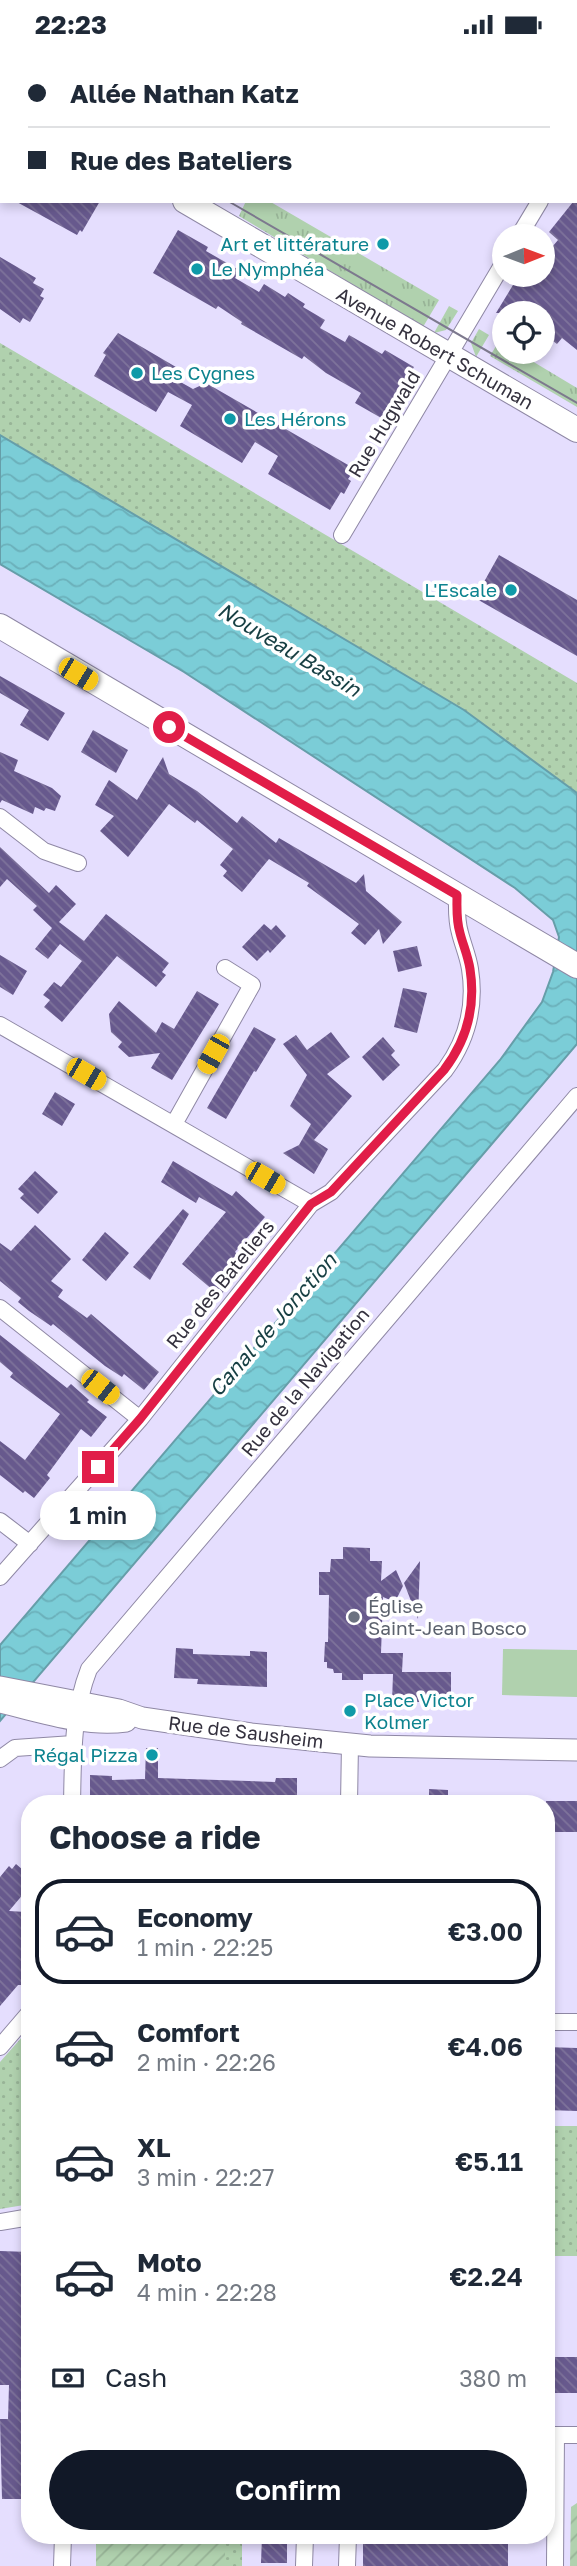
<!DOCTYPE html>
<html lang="en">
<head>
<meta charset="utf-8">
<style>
  :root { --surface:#fff; --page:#f6f6f7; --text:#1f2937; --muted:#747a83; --line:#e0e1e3; --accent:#111827 }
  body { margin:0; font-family:"Golos Text",sans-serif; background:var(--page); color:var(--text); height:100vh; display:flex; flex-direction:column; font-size:26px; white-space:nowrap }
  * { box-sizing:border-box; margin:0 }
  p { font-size:23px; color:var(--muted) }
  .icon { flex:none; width:38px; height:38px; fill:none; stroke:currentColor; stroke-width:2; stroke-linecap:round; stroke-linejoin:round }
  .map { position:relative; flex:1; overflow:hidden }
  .drawer { position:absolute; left:21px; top:1746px; width:534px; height:749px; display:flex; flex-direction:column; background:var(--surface); border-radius:28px; box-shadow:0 4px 10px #0003 }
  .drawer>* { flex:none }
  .hud { position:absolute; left:0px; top:0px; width:578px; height:154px; box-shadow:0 4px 10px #0003; display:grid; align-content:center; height:154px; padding:0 28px; background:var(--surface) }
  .needle { width:46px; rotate:89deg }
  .controls { position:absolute; left:492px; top:175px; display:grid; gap:14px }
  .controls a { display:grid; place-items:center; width:63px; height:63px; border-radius:50%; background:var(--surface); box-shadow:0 4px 10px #0003; font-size:35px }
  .end { position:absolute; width:32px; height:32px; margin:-16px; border:9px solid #e11d48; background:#fff; box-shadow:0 0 0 4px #fff }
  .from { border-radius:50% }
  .bubble { position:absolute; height:49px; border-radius:24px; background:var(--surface); box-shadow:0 4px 10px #0003; font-size:23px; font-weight:600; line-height:49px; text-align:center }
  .car { position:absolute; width:21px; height:42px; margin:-21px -10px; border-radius:9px; box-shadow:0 0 5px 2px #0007; background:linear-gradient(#f5c518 24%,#345 0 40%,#f5c518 0 76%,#345 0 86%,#f5c518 0) }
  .hud b { display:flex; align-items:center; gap:24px; height:66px; font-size:26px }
  .hud b+b { border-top:2px solid var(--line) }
  .hud i { width:18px; height:18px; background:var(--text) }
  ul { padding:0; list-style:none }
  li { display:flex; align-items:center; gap:21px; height:105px; margin:0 14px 10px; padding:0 14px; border:4px solid transparent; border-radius:28px }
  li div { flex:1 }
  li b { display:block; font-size:26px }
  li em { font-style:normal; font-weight:600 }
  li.current { border-color:var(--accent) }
  li>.icon { width:63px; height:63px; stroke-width:1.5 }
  h2 { padding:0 28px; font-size:32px; line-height:84px }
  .pay { display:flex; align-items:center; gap:18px; height:77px; padding:0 28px; font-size:26px }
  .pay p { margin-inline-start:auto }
  .button { display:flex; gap:14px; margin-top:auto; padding:14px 28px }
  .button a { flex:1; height:80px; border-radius:42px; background:var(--accent); color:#fff; font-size:28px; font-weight:600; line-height:80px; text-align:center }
  .status { display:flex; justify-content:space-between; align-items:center; height:49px; padding:0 35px; background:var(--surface); direction:ltr }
  .status svg { height:19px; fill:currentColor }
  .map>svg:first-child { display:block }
  .grass { fill:url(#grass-tufts) }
  .park { fill:url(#park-dots) }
  .garden { fill:url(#garden-furrows) }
  .pitch { fill:#b0d1ae }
  .water { fill:url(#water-waves); stroke:#669ea9; stroke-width:2 }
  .building { fill:url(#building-back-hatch) }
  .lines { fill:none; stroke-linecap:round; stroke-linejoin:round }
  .lane-casing { stroke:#8f88a5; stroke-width:10 }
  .street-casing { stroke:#8f88a5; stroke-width:18 }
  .secondary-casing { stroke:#8f88a5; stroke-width:23 }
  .primary-casing { stroke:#8f88a5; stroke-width:26 }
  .lane { stroke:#fff; stroke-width:8 }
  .street { stroke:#fff; stroke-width:16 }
  .secondary { stroke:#fff; stroke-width:21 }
  .primary { stroke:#fff; stroke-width:24 }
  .tram { stroke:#7d798e; stroke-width:2 }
  .route { stroke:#e11d48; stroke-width:9 }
  .culture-dot { fill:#0f9aa8; stroke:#fff; stroke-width:2.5 }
  .worship-dot { fill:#6b7280; stroke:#fff; stroke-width:2.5 }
  .labels { text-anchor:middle; stroke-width:7; stroke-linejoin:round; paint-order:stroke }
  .culture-label { font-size:19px; fill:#0d838f; stroke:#fff; text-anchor:start }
  .street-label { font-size:19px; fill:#34313e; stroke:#fff }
  .worship-label { font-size:19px; fill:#5b616d; stroke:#fff; text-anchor:start }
  .water-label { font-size:21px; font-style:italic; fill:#173f43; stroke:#fff }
</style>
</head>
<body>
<div class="status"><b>22:23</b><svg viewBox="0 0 49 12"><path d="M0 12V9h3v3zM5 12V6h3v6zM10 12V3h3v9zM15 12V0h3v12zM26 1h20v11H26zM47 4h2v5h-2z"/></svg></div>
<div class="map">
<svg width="577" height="2517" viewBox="0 0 577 2517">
  <defs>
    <pattern id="grass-tufts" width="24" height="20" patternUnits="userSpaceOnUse" patternTransform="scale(1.75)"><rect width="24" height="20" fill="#b0d1ae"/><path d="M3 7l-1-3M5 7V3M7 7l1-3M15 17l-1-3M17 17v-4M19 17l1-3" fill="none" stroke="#98b497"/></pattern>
    <pattern id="park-dots" width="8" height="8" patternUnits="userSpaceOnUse" patternTransform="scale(1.75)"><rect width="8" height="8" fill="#b0d1ae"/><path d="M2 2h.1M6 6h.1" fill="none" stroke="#98b497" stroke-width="1.8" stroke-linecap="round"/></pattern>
    <pattern id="garden-furrows" width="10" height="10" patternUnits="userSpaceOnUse" patternTransform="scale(1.75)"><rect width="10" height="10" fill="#b0d1ae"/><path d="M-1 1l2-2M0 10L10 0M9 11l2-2" fill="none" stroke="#98b497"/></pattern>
    <pattern id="water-waves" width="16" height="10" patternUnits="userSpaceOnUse" patternTransform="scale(1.75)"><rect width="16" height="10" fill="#7bcdd7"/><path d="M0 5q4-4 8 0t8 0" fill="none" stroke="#6bb0ba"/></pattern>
    <pattern id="building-back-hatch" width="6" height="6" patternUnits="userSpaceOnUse" patternTransform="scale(1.75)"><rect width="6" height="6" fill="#67598d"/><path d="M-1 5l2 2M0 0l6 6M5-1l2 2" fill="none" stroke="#7e739b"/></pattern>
  </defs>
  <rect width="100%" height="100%" fill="#e5defe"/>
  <path class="grass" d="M246 152H269L439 251 423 278 239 167Z
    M449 257 458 262 446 281 434 284Z
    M479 280 489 286 476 308 471 294Z
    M499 292 504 295V303H517L577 339V358L490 307Z"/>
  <path class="park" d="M0 294 577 634V744L464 661 0 386Z
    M30 1979V2155L0 2160V2013Z
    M546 2077H577V2207H546Z
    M225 2487H242V2517H225Z"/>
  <path class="garden" d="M577 2454V2517H570L571 2458Z
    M96 2487H225V2517H96Z"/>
  <path class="pitch" d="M503 1600 577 1601V1648L502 1646Z"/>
  <path class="water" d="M0 386 464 661 577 744V995L0 1672V1596L500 1011 542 953 553 923 559 888 553 871 515 839 184 623 0 515Z"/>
  <path class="building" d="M577 148V301L562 289 557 295 542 284V264H496L516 231 523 235 530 226H542V210L558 191 549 183Z
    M15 152H100L82 183 80 181 77 186Z
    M178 181 208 198 206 202 239 221 235 229 259 243 264 235 285 248 288 244 305 255 303 258 325 271 320 279 345 293 349 286 382 305 385 301 414 318 383 370 355 354 361 344 326 324 304 307 302 310 241 275 242 273 218 257 216 260 153 224Z
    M0 208 36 229 33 234 44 240 40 247 44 249 30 273 23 269 20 274 0 260Z
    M118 284 181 321 175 330 193 340 206 334 355 420 348 430 351 432 344 445 341 443 330 461 268 425 278 407 255 393 242 414 180 377 192 356 168 343 156 363 94 327 106 306 103 304Z
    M499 506 577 551V607L475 549Z
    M0 627 65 664 48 692 20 676 29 661 0 644Z
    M93 681 128 701 116 724 81 703Z
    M0 703 18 711 14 722 52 739 61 747 55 762 46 759 44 762 35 758 33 765 2 751 0 754Z
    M163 708 169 725 197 742 237 774 242 767 276 794 279 789 356 834 364 825 366 842 402 873 383 895 379 880 365 896 351 884 359 875 307 837 309 834 269 810 242 843 223 827 227 822 220 816 233 800 197 771 195 774 169 755 128 808 100 782 114 767 95 756 109 731 137 751Z
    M0 798 49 844 56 836 76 855 59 873 84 892 106 865 169 914 162 923 166 926 156 938 117 907 62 973 44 958 50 951 43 946 54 933 61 938 82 912 60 895 48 910 35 900 52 879 33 861 37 857 7 830 0 838Z
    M264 875 271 881 276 876 286 887 270 904 268 901 257 912 242 898Z
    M417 897 422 917 398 923 393 902Z
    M0 906 27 922 13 946 0 938Z
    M403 939 427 944 417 984 394 978Z
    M197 942 219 955 172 1031 151 1019 160 1004 129 1008 118 998 122 993 111 983 109 965 119 952 156 984 162 973 174 980Z
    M254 978 276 990 256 1023 254 1022 226 1070 207 1059Z
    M331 983 350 1008 327 1025 352 1047 314 1091 328 1100 314 1125 283 1104 299 1096 311 1075 290 1057 307 1026 283 995 296 986 307 1001Z
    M383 988 395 1002 391 1006 400 1016 383 1032 362 1008Z
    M55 1043 75 1055 62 1077 42 1065Z
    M173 1112 232 1147 236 1142 265 1168 235 1203 244 1211 239 1216 243 1220 220 1247 182 1215 226 1163 199 1148 196 1154 161 1133Z
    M35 1122 58 1143 38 1165 20 1149 24 1145 18 1140Z
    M183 1160 189 1165 150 1231 133 1218Z
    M35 1176 71 1210 51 1232 63 1241 58 1248 87 1269 91 1265 159 1323 144 1341 124 1325 122 1328 105 1317 53 1275 51 1277 29 1262 18 1253 21 1249 0 1232V1194L11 1202Z
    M105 1183 129 1204 106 1232 82 1211Z
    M0 1286 67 1339 71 1335 89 1351 87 1353 107 1368 91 1388 81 1380 47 1426 50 1429 34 1449 25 1442 23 1444 0 1426V1392L25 1411 60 1365 10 1328 13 1324 0 1313Z
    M343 1498 370 1499V1512H382L381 1532 396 1521 403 1537 395 1553 383 1548 381 1604H403L402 1623H451V1653H392L393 1625H363V1631H342V1624H334L333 1620 327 1619V1613H324L325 1593H328L329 1546H319V1523H330L331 1510H343Z
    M420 1512 418 1570 404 1534Z
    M176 1599 193 1600V1605L250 1607V1602L267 1603V1638L197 1635 198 1630 174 1629Z
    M146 1699H158V1729L275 1733 276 1729H297V1755H90V1726L112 1727V1731L145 1730Z
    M429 1740 448 1741V1755H429Z
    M546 1752H577V1783H546Z
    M16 1815 30 1827V1837L9 1862 26 1863 25 1892 30 1896V1909L22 1918 30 1927 22 1936H18L0 1957V1828L9 1817 12 1820Z
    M546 1998 577 1999V2062L546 2061Z
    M0 2202 30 2203 27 2315H30V2336H26V2421H29V2450H2L0 2370H8L9 2336H0Z
    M546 2308H577V2344H546Z
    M262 2487H287V2514H261Z
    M363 2487H508V2517H363Z"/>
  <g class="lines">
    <g class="lane-casing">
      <path id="lane" d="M194 0 197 2"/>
    </g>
    <g class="street-casing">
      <path id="street" d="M576 95 577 93
        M519 187 540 152
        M342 486 504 213
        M0 768 44 802 78 814
        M0 976 311 1155
        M174 1075 252 936 225 919
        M0 1259 140 1370
        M0 1472 30 1495
        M0 1528 140 1370 311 1155 331 1143 445 1021C467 991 476 958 470 920 468 907 463 896 460 884 456 871 457 859 457 846
        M0 1710 15 1699 73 1695
        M72 1755C73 1709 72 1663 89 1620L577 1047
        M349 1755 350 1695
        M546 1973H577
        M0 1998 30 1963
        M0 2173 30 2168
        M548 2386H577
        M62 2517 63 2487
        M304 2517 305 2487
        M347 2517 348 2487
        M555 2517 556 2386"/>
    </g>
    <g class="secondary-casing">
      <path id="secondary" d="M0 1638 119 1661 142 1669 251 1685 370 1697 577 1701
        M0 1653C39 1662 85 1678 126 1672"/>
    </g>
    <g class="primary-casing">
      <path id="primary" d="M0 44 2 45
        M185 152 577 381
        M0 577 577 917"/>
    </g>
    <use href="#lane" class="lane"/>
    <use href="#street" class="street"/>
    <use href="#secondary" class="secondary"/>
    <use href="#primary" class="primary"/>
    <path class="tram" d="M0 9 2 10
      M0 21 2 22
      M228 152 577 354"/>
  </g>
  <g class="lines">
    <path class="route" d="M98 1418 140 1370 311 1155 331 1143 444 1021C467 991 476 958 470 920 468 907 463 896 460 884 456 871 457 859 457 846L169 678"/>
  </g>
  <g class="culture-dot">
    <circle cx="383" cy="195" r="7"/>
    <circle cx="197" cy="220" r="7"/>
    <circle cx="137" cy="324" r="7"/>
    <circle cx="230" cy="370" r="7"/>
    <circle cx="511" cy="541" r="7"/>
    <circle cx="350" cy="1662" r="7"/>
    <circle cx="152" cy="1706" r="7"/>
  </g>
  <circle class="worship-dot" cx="354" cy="1568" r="7"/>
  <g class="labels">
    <g class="culture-label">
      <text x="369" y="202" text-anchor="end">Art et littérature</text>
      <text x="211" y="227">Le Nymphéa</text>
      <text x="151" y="331">Les Cygnes</text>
      <text x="244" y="377">Les Hérons</text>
      <text x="497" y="548" text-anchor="end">L'Escale</text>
      <text x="364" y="1658">Place Victor<tspan x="364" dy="22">Kolmer</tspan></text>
      <text x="138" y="1713" text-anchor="end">Régal Pizza</text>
    </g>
    <g class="street-label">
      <text transform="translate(435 299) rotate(30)" y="7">Avenue Robert Schuman</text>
      <text transform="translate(384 375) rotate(-59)" y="7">Rue Hugwald</text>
      <text transform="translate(220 1235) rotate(-51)" y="7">Rue des Bateliers</text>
      <text transform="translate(305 1333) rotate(-50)" y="7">Rue de la Navigation</text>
      <text transform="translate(246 1683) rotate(7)" y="7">Rue de Sausheim</text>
    </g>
    <g class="worship-label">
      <text x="368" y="1564">Église<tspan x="368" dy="22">Saint-Jean Bosco</tspan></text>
    </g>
    <g class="water-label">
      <text transform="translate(289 601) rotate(31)" y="7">Nouveau Bassin</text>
      <text transform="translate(273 1276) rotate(-49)" y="7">Canal de Jonction</text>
    </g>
  </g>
</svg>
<div class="controls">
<a><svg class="needle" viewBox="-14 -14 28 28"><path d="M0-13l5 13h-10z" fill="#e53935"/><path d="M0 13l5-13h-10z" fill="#747a83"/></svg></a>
<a><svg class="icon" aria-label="locate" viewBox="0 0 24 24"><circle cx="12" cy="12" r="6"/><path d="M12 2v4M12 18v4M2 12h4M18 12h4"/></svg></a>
</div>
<i class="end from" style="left:169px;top:678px"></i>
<i class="end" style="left:98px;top:1418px"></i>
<div class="bubble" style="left:40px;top:1442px;width:116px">1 min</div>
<i class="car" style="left:78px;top:625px;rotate:121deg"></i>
<i class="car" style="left:213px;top:1005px;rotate:209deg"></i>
<i class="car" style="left:86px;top:1025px;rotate:120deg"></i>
<i class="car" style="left:265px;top:1129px;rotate:120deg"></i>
<i class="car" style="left:100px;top:1338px;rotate:128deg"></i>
<div class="hud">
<b><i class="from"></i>Allée Nathan Katz</b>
<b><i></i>Rue des Bateliers</b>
</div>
<section class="drawer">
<h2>Choose a ride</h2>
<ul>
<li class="current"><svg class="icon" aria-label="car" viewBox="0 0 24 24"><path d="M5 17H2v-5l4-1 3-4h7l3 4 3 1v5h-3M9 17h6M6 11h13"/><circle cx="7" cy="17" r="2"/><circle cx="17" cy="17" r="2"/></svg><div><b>Economy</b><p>1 min · 22:25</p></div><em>€3.00</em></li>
<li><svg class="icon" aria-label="car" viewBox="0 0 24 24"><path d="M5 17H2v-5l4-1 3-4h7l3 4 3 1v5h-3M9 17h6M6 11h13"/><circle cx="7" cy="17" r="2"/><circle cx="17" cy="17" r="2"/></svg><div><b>Comfort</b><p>2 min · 22:26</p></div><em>€4.06</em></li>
<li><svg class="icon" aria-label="car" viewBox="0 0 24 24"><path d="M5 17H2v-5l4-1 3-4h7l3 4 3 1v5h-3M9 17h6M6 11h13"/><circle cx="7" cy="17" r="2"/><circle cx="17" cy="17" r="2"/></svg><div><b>XL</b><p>3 min · 22:27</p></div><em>€5.11</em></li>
<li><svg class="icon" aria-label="car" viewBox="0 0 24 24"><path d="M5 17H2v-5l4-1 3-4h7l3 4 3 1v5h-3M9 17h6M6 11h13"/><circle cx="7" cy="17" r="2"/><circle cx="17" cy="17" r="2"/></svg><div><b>Moto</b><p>4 min · 22:28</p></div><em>€2.24</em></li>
</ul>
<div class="pay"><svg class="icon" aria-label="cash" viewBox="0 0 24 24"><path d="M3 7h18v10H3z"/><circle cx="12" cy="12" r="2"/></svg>Cash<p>380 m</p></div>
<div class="button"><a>Confirm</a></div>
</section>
</div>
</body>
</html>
